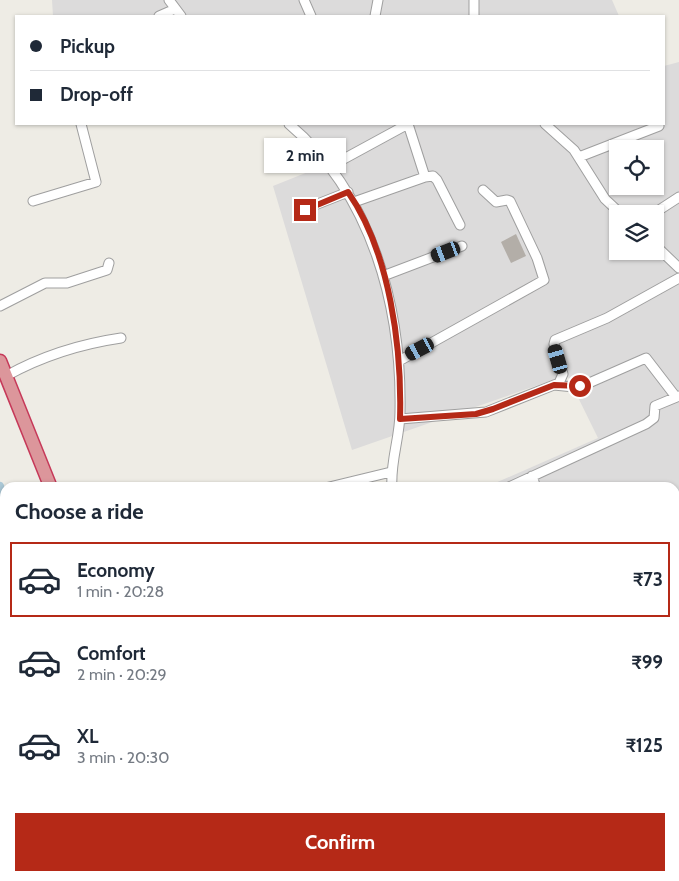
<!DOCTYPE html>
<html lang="en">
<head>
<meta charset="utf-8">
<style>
  :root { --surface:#fff; --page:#f6f6f7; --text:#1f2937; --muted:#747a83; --line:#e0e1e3; --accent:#b52917 }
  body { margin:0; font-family:Cabin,sans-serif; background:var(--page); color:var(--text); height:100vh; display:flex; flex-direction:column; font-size:19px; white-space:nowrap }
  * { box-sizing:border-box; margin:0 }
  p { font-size:16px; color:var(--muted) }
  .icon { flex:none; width:28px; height:28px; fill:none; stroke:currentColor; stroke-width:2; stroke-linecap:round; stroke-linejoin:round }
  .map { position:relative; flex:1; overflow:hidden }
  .side { position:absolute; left:0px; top:482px; width:680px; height:399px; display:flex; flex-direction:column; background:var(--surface); border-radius:15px 15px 0 0; box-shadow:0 1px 4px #0004 }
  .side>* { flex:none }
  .hud { position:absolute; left:15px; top:15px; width:650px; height:110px; border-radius:0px; box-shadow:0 1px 4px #0004; display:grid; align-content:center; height:110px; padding:0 15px; background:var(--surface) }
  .controls { position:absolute; left:609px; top:140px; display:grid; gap:10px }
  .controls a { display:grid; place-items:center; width:55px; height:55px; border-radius:0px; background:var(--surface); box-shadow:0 1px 4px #0004; font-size:25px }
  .end { position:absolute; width:22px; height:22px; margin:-11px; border:6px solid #b52917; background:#fff; box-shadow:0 0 0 2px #fff }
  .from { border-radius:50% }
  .bubble { position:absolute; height:35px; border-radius:0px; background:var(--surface); box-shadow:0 1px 4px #0004; font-size:16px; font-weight:700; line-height:35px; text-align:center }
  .car { position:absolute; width:15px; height:30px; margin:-15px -8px; border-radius:6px; box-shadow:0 0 4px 1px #0007; background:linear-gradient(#222 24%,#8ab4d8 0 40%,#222 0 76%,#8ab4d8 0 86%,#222 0) }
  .hud b { display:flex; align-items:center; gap:18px; height:48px; font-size:19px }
  .hud b+b { border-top:1px solid var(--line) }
  .hud i { width:12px; height:12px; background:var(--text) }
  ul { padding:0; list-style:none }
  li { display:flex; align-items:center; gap:15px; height:75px; margin:0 10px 8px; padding:0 5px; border:2px solid transparent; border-radius:0px }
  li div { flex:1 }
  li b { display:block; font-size:19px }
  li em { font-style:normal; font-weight:700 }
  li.current { border-color:var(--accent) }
  li>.icon { width:45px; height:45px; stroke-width:1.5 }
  h2 { padding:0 15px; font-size:22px; line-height:60px }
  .action { display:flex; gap:10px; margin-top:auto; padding:10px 15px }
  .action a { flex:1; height:58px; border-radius:0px; background:var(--accent); color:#fff; font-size:20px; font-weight:700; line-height:58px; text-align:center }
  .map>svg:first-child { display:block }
  .residential { fill:#dcdbdb; fill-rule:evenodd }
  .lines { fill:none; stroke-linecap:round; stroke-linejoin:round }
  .canal { stroke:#abc8d6; stroke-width:8 }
  .building { fill:#b3aea8 }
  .minor-casing { stroke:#9f9f9f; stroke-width:11 }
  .highway-casing { stroke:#c63959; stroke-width:15 }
  .minor { stroke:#fff; stroke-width:9 }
  .highway { stroke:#dc969b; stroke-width:12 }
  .route { stroke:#b52917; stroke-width:6 }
</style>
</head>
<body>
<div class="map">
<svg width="679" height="881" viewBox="0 0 679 881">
  <rect width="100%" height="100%" fill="#eeece5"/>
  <path class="residential" d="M52 0H612L619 16H53Z
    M679 62V828H675V488L486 487 598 438 567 375 352 450 273 186 333 162 293 124H664V66ZM618 149H655V186H618ZM618 214H655V251H618Z
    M0 600 5 612V876H118L120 881H0Z"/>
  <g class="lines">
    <path class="canal" d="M0 486 5 499
      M155 876 157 881"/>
  </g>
  <path class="building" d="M516 234 526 256 511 263 501 242Z"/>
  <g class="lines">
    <g class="minor-casing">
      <path id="minor" d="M169 0 181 16
        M304 0 311 16
        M474 0V16
        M159 16 175 9
        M375 16 378 0
        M289 124C372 194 402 307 400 412 400 438 390 461 392 488
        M545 124 574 150 605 199 621 214
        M579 157 659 126
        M329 167 408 124
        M425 177 433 176 437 180 460 225
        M33 201 96 182 81 124
        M354 202 425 177 408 124
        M305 209 348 192
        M653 214 679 197
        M655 245 679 268
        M383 276 462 246
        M0 306 45 283H67L107 270 109 263
        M399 361 544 280 537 258 510 201 507 200 496 202 483 190
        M6 376C42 356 80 344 121 338
        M554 385 574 387 589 383 646 358 676 397
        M400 419 486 412 559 383 563 374 554 344 555 340 607 318 679 278
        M532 476 536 488
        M325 488 391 472
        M507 488 646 424 654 418 655 406 679 396
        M675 538H679
        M0 555 5 551
        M0 590 5 600
        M0 717 5 715
        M675 733H679
        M0 749 5 747
        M675 829H679
        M0 876 5 875
        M123 876 125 881
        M593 876V881
        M618 876 619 881
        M227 881 246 876"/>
    </g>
    <g class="highway-casing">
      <path id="highway" d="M0 361 51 488
        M213 876 215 881"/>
    </g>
    <use href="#minor" class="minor"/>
    <use href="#highway" class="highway"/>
  </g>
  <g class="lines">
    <path class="route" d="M305 210 348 192C390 252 402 348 400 419L476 414 493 409 554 385 580 386"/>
  </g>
</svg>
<div class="controls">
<a><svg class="icon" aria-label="locate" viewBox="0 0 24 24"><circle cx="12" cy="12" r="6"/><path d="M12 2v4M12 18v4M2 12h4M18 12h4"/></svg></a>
<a><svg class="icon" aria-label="layers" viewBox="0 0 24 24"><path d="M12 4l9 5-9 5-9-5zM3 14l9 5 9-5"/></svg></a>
</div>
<i class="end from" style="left:580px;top:386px"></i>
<i class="end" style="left:305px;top:210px"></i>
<div class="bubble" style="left:264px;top:138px;width:82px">2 min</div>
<i class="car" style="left:446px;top:252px;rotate:249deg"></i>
<i class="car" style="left:420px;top:349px;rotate:242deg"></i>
<i class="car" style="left:558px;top:359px;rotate:344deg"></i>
<div class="hud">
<b><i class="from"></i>Pickup</b>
<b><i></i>Drop-off</b>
</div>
<section class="side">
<h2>Choose a ride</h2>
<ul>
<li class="current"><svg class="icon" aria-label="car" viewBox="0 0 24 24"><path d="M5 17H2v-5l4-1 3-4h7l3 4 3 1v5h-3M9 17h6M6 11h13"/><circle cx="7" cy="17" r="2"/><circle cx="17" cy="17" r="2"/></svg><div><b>Economy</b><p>1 min · 20:28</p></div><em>₹73</em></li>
<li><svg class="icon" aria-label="car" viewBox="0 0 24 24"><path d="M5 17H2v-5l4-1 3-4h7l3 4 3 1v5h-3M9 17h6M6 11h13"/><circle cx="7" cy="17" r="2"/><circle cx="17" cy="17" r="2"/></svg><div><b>Comfort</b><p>2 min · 20:29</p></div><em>₹99</em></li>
<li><svg class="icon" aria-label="car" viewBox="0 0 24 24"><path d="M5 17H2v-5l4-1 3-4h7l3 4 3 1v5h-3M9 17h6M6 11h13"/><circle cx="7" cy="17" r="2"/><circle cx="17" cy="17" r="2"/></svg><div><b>XL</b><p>3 min · 20:30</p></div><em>₹125</em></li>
</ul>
<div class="action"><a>Confirm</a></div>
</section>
</div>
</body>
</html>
